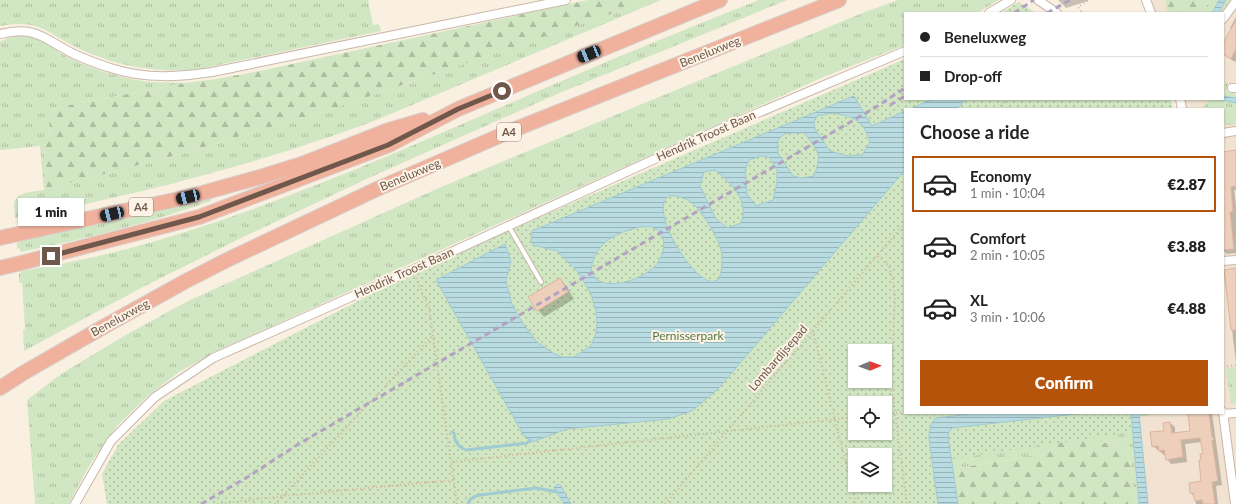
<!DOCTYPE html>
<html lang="en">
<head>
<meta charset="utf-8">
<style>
  :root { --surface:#fff; --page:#f6f6f6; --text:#222; --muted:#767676; --line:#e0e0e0; --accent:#b45309 }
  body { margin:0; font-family:Lato,sans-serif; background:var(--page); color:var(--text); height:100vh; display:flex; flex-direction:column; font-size:15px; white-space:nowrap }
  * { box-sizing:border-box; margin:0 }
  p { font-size:13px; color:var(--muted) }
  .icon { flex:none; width:22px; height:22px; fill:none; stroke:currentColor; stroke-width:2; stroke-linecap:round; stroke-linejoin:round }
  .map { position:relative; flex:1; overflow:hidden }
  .side { position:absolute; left:904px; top:108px; width:320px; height:306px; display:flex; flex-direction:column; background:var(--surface); border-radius:0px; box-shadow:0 1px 3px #0004 }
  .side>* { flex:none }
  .top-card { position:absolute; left:904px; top:12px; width:320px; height:88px; border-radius:0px; box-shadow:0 1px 3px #0004; display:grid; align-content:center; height:88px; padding:0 16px; background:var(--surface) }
  .needle { width:26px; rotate:89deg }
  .controls { position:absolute; left:848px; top:344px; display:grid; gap:8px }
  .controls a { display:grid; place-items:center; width:44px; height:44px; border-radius:0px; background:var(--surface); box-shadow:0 1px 3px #0004; font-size:20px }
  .end { position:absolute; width:18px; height:18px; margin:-9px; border:5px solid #6f574b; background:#fff; box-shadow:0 0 0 2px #fff }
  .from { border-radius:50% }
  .bubble { position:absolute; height:28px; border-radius:0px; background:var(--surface); box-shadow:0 1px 3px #0004; font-size:13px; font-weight:800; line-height:28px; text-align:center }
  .car { position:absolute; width:12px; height:24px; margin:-12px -6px; border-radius:5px; box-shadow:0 0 3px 1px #0007; background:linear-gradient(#222 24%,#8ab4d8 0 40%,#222 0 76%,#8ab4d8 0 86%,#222 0) }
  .top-card b { display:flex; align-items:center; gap:14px; height:38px; font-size:15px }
  .top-card b+b { border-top:1px solid var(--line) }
  .top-card i { width:10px; height:10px; background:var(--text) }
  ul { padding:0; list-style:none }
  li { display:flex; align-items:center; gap:12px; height:56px; margin:0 8px 6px; padding:0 8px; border:2px solid transparent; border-radius:0px }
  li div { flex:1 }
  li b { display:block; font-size:15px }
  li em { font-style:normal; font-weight:800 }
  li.selected { border-color:var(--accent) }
  li>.icon { width:36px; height:36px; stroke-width:1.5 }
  h2 { padding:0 16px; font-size:18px; line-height:48px }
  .action { display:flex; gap:8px; margin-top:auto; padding:8px 16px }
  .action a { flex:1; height:46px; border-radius:0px; background:var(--accent); color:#fff; font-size:16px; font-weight:800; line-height:46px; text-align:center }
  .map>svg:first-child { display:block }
  .residential { fill:#f1e2d1 }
  .grass { fill:url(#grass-tufts) }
  .forest { fill:url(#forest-firs) }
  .park { fill:url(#park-dots); fill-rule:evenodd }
  .water { fill:url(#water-rules); stroke:#9fcbd2; fill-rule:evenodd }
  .shadow { fill:#0003 }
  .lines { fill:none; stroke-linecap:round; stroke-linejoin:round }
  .stream { stroke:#9fcbd2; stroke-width:3 }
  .building { fill:#edcfbb; stroke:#deb59d }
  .service-casing { stroke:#c9b8aa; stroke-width:6 }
  .minor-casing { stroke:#c9b8aa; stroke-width:10 }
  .motorway-casing { stroke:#d7d0cd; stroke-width:16 }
  .path { stroke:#d1b29f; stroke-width:2; stroke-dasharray:1 3; stroke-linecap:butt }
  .service { stroke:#fff; stroke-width:4 }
  .minor { stroke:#fff; stroke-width:8 }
  .motorway { stroke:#f0b29d; stroke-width:14 }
  .rail { stroke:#b3a2c1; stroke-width:3; stroke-dasharray:6 4; stroke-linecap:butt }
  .route { stroke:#6f574b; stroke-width:5 }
  .labels { text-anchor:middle; stroke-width:4; stroke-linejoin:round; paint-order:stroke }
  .shield { fill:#fdf4e7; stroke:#9a867a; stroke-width:1 }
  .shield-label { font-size:11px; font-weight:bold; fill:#6f574b }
  .street-label { font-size:12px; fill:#6f574b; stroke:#fdf4e7 }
  .park-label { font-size:12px; fill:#567a46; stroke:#fdf4e7 }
</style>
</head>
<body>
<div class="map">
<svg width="1236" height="504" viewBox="0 0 1236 504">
  <defs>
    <pattern id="grass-tufts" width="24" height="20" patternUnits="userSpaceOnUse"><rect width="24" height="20" fill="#d1e6c2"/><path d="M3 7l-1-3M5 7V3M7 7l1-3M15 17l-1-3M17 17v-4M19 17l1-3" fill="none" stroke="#aebda0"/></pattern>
    <pattern id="forest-firs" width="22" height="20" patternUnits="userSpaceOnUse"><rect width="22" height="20" fill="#d1e6c2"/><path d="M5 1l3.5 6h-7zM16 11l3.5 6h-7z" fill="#aebda0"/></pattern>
    <pattern id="park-dots" width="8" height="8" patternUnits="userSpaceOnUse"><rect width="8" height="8" fill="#d1e6c2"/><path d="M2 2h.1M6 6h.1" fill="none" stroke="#aebda0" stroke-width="1.8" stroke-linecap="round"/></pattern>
    <pattern id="water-rules" width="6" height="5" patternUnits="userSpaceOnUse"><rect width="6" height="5" fill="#b8dce1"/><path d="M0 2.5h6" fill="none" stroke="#9ab5b8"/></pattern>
  </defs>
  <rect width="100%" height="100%" fill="#faf0e2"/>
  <path class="residential" d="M1145 0H1236V504H1146L1133 413H1223V109H1182L1180 99H1223V13H1150Z"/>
  <path class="grass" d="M0 0H368L373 25 379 24 381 31 218 65C209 67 200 69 191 70 158 72 124 67 94 55 83 51 72 45 61 39 51 33 42 27 31 25 21 23 10 24 0 26Z
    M639 0H661L374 121C260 164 141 193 21 218V217L15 218C15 214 14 209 14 205 15 191 33 192 44 190L40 146 0 150V42C13 34 31 35 44 42 50 46 56 50 62 54 75 61 90 67 104 72 119 76 136 81 152 82 163 83 174 82 185 83L55 108 49 116 50 138 44 147 47 184 44 190 184 153 338 107 640 4Z
    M759 0H787L562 92 373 176 241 238 141 288 24 351 23 330 25 329 22 283H19V273H21V271C50 266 78 261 107 254 263 215 410 146 557 83 624 54 691 27 759 0Z
    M898 0H999L977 13H905V45L821 78 219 350 179 372 149 395 117 426 89 466 69 504H35L27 400 61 374 124 336 188 301 441 187 865 12Z
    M1210 0H1219L1212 13H1203Z
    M1226 0H1232L1223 15V13H1219Z
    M1223 82 1225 83 1226 82H1228L1226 92 1236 94V98L1223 96Z
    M1210 99H1217L1236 103V124L1223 125V109H1202Z
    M210 198 211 201C148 223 85 239 20 252V248L17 249V243L23 241V240L151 213Z
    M1236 367V403L1231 404 1226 368Z
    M1084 413H1131L1139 504H1135L1130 461 1118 442 1092 444 1069 435 1044 454 952 469 951 455Z
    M1139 413H1178L1140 416Z"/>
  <path class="forest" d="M588 0H639L640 4 338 107 184 153 44 190 47 184 44 147 50 138 49 116 55 108 185 83 216 79 260 71Z
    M1165 0H1210L1203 13H1168Z
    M1088 433 1092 444 1118 442 1130 461 1135 504H958L952 469 1044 454 1068 435Z"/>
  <path class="park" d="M1019 2 1036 13H1001Z
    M905 59V99H1171L1173 109H905V413H1130L1133 432 944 460 953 504H107L102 474 118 445 164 401 424 267ZM855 351H885V381H855ZM855 403H885V433H855ZM855 455H885V485H855Z"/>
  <path class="water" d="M1219 0H1226L1219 13H1212Z
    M854 96 872 126 905 111V170L718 389 692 411 668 419 567 429 532 442 524 436 436 280 505 244 511 261 506 281 512 304 522 322 537 342 553 353 562 357H574L591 346 596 333 597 322 596 311 591 294 578 272 557 251 533 245 531 241 532 231ZM833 113C855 117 863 120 870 142L862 155 848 156 830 151 815 129 814 122 817 116ZM791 133H804C808 137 816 148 818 154 820 161 816 169 814 176L801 178 793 176 778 153V140L784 134ZM761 156 769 157 777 170V182L773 200 756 206 747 194 745 170 749 160ZM715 170C731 183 750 201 741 223L728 228 716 219 700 186 704 172ZM669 196C678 195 685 198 692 203 700 208 720 241 721 250 723 258 722 275 718 280 715 281 712 282 709 281 690 275 655 219 665 200 666 199 668 196 669 196ZM640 227C644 227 649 226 652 227 670 234 665 257 653 268 643 276 632 281 620 283 614 284 604 284 599 281 596 279 593 274 591 271 594 243 615 233 640 227Z
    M1223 96 1236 98V103L1217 99H1223Z
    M932 99H966L957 109H910Z
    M977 413H1084L952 428 949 432 948 436 958 504H938L929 439C929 430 930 425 935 418H937Z
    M1131 413H1139L1148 504H1139Z
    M558 484 561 486 571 504H564L554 487Z"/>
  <path class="shadow" d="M1058 0H1088V1L1066 8Z
    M1236 17V60L1235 62 1223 54V45L1232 30 1230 28Z
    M1236 151V190H1234L1236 205V253L1227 254 1223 250V153Z
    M1236 269V363L1225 271Z
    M560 279 566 286 574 299 544 317 538 310Z
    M1189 413H1212L1222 485 1216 486 1218 504H1196L1195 497 1191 493 1203 482 1202 461 1204 455 1202 442 1185 444 1187 462 1171 464 1167 459 1166 455H1164L1153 446 1165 431 1164 424 1170 423 1175 427V434L1191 432Z"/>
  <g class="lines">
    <path class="stream" d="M452 432 454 433C455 442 457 446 466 450L527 443 530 440
      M468 504C469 498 474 496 480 495L536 488 557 492"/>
  </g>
  <path class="building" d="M1236 20V49L1231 59 1223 54V43Z
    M1236 150V186L1231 187 1233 212H1230L1234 249 1223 250V152Z
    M1236 268V330H1231L1224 270Z
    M560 278 568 292 537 311 528 297Z
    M1188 413H1209L1212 437 1214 439 1212 441 1218 481 1212 482 1215 504H1203L1202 500 1195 501 1193 493H1190L1189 483 1201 481 1199 460H1201L1200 454H1203L1200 438 1181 440 1183 457 1166 460 1164 450 1159 451 1158 446 1152 447 1150 432 1164 431 1163 423 1170 422 1172 433 1190 431Z"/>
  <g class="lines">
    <g class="service-casing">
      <path id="service" d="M508 225 541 282"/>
    </g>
    <g class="minor-casing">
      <path id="minor" d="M1038 0 1057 13
        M1146 0 1151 13
        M989 13 1011 0
        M1223 19 1236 1
        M0 34C36 25 44 39 74 54 87 60 100 65 114 69 146 79 179 77 212 72L566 0
        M1232 88H1236
        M1180 99 1182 109
        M1223 133 1236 131
        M1223 261 1236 260
        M1223 412 1235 504
        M1223 414 1236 413
        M75 504 111 441 155 397 213 358 412 270 727 126 905 51"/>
    </g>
    <g class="motorway-casing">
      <path id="motorway" d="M0 238 188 197 260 177 302 164 386 131 423 120
        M0 268 21 263 199 217 389 145 458 109 720 0
        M0 388 25 372 105 326 186 281 229 259 377 189 513 130 839 0"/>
    </g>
    <path class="path" d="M1085 13 1081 11 1078 7 1089 0
      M998 109 1006 99
      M878 256 889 266 893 281 895 298 891 379 895 413 885 414
      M416 278 429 308 451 462
      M813 331 856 504
      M1223 367 1236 365
      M905 412 895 413 907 504
      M217 504 283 496 453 480
      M275 504 433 335
      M457 504 451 462 855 417
      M665 504 905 223"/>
    <use href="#service" class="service"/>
    <use href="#minor" class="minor"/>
    <use href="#motorway" class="motorway"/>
    <path class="rail" d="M1014 13 1034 0
      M1047 13 1070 0
      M890 105 905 96
      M201 504 246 478 297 445 876 107 905 88"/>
  </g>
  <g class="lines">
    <path class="route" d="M51 256 199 217 388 145 458 109 502 91"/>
  </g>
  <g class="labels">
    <g class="shield">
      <rect x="497" y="123" width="24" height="18" rx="3"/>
      <rect x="129" y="198" width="24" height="18" rx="3"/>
    </g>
    <g class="shield-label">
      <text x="509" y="136">A4</text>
      <text x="141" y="211">A4</text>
    </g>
    <g class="street-label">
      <text transform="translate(710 52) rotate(-22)" y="4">Beneluxweg</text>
      <text transform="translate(706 136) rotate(-24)" y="4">Hendrik Troost Baan</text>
      <text transform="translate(410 175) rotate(-23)" y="4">Beneluxweg</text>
      <text transform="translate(404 273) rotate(-24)" y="4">Hendrik Troost Baan</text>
      <text transform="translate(120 318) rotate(-29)" y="4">Beneluxweg</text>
      <text transform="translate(778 358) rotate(-49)" y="4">Lombardijsepad</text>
    </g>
    <g class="park-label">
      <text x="688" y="340">Pernisserpark</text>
    </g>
  </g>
</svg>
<div class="controls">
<a><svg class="needle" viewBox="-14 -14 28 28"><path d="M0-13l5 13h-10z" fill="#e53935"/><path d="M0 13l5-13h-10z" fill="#767676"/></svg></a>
<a><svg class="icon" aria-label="locate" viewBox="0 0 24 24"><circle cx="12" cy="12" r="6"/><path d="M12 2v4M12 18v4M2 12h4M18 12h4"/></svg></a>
<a><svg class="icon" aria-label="layers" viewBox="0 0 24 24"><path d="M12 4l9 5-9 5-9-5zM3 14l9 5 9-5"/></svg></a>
</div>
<i class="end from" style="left:502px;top:91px"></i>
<i class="end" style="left:51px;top:256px"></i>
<div class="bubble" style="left:18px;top:198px;width:66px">1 min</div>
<i class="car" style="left:589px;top:54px;rotate:248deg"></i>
<i class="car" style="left:188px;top:197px;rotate:257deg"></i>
<i class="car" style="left:112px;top:214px;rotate:257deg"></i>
<div class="top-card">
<b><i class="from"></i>Beneluxweg</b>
<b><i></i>Drop-off</b>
</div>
<section class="side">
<h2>Choose a ride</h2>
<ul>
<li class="selected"><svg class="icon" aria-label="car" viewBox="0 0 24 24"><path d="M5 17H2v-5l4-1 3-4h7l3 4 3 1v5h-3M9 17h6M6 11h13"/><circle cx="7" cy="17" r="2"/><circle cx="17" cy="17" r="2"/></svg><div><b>Economy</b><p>1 min · 10:04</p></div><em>€2.87</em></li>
<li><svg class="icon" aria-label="car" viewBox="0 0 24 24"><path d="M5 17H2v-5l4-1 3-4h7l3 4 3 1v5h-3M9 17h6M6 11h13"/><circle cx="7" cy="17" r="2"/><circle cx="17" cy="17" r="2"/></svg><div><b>Comfort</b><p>2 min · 10:05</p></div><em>€3.88</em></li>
<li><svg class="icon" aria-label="car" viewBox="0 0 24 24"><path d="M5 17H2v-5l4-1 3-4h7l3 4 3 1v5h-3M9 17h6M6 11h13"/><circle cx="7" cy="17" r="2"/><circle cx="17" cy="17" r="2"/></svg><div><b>XL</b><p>3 min · 10:06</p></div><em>€4.88</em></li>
</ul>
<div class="action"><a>Confirm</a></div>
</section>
</div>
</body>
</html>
